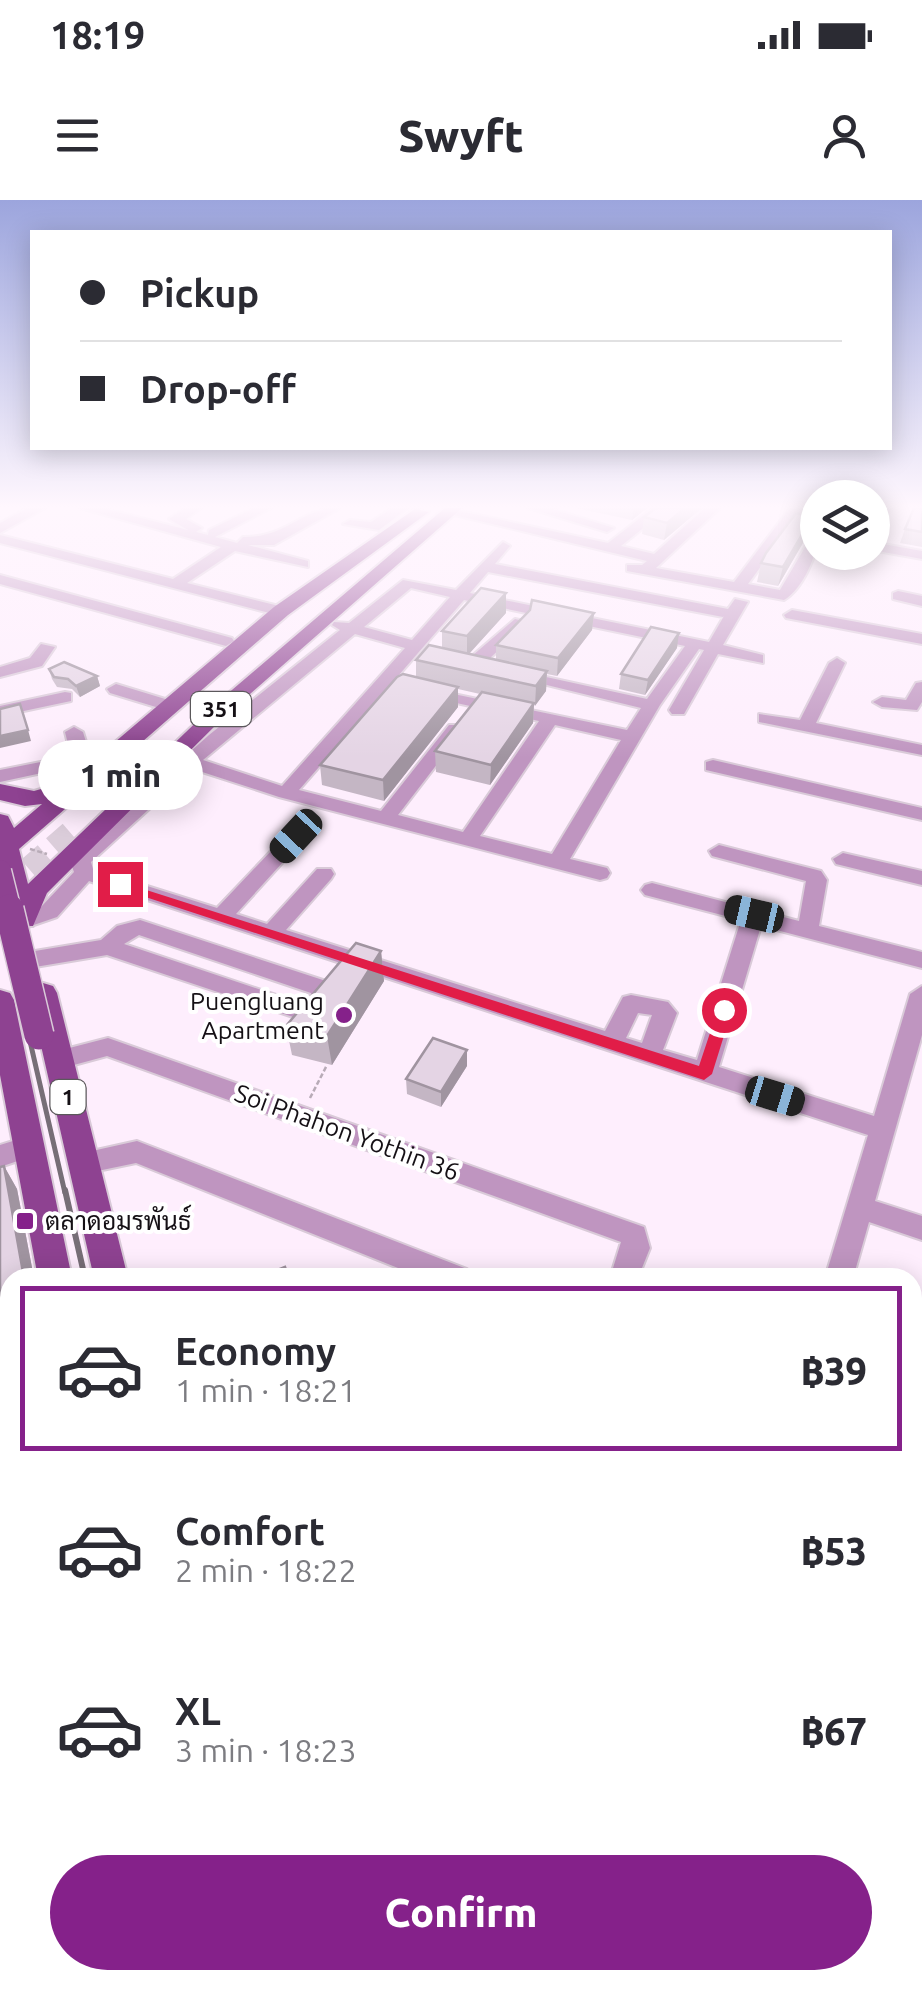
<!DOCTYPE html>
<html lang="en">
<head>
<meta charset="utf-8">
<style>
  :root { --surface:#fff; --page:#f7f7f7; --text:#2b2b33; --muted:#7c7c81; --line:#e1e1e2; --accent:#85218a }
  body { margin:0; font-family:Ubuntu,Sarabun,sans-serif; background:var(--page); color:var(--text); height:100vh; display:flex; flex-direction:column; font-size:38px; white-space:nowrap }
  * { box-sizing:border-box; margin:0 }
  p { font-size:32px; color:var(--muted) }
  .icon { flex:none; width:55px; height:55px; fill:none; stroke:currentColor; stroke-width:2; stroke-linecap:round; stroke-linejoin:round }
  .map { position:relative; flex:1; overflow:hidden }
  .side { position:absolute; left:0px; top:1068px; width:922px; height:722px; display:flex; flex-direction:column; background:var(--surface); border-radius:30px 30px 0 0; box-shadow:0 5px 25px #0003 }
  .side>* { flex:none }
  .guide { position:absolute; left:30px; top:30px; width:862px; height:220px; border-radius:0px; box-shadow:0 5px 25px #0003; display:grid; align-content:center; height:220px; padding:0 50px; background:var(--surface) }
  .fabs { position:absolute; left:800px; top:280px; display:grid; gap:20px }
  .fabs a { display:grid; place-items:center; width:90px; height:90px; border-radius:50%; background:var(--surface); box-shadow:0 5px 25px #0003; font-size:50px }
  .end { position:absolute; width:45px; height:45px; margin:-22px; border:12px solid #e11d48; background:#fff; box-shadow:0 0 0 5px #fff }
  .from { border-radius:50% }
  .bubble { position:absolute; height:70px; border-radius:35px; background:var(--surface); box-shadow:0 5px 25px #0003; font-size:32px; font-weight:800; line-height:70px; text-align:center }
  .car { position:absolute; width:30px; height:60px; margin:-30px -15px; border-radius:12px; box-shadow:0 0 8px 2px #0007; background:linear-gradient(#222 24%,#8ab4d8 0 40%,#222 0 76%,#8ab4d8 0 86%,#222 0) }
  .guide b { display:flex; align-items:center; gap:35px; height:95px; font-size:38px }
  .guide b+b { border-top:2px solid var(--line) }
  .guide i { width:25px; height:25px; background:var(--text) }
  ul { padding:18px 0 0; list-style:none }
  li { display:flex; align-items:center; gap:30px; height:165px; margin:0 20px 15px; padding:0 30px; border:5px solid transparent; border-radius:0px }
  li div { flex:1 }
  li b { display:block; font-size:38px }
  li em { font-style:normal; font-weight:800 }
  li.current { border-color:var(--accent) }
  li>.icon { width:90px; height:90px; stroke-width:1.5 }
  .action { display:flex; gap:20px; margin-top:auto; padding:20px 50px }
  .action a { flex:1; height:115px; border-radius:60px; background:var(--accent); color:#fff; font-size:40px; font-weight:800; line-height:115px; text-align:center }
  .status { display:flex; justify-content:space-between; align-items:center; height:70px; padding:0 50px; background:var(--surface); direction:ltr }
  .status svg { height:28px; fill:currentColor }
  header { display:flex; justify-content:space-between; align-items:center; height:130px; padding:0 50px; background:var(--surface); font-size:45px; font-weight:800 }
  .map>svg:first-child { display:block }
  .lines { fill:none; stroke-linecap:round; stroke-linejoin:round }
  .major-tunnel { stroke:#dbcdda; stroke-width:22; stroke-dasharray:22 11; stroke-linecap:butt }
  .minor-casing { stroke:#d9cad8; stroke-width:4 }
  .major-casing { stroke:#d9cad8; stroke-width:4 }
  .path { stroke:#b8abb7; stroke-width:2.5; stroke-dasharray:5 2.5; stroke-linecap:butt }
  .minor { fill:#bf95c0; fill-rule:evenodd }
  .major { fill:#8e4291; fill-rule:evenodd }
  .rail-far2 { stroke:#776e77; stroke-width:5 }
  .rail-far1 { stroke:#776e77; stroke-width:6 }
  .rail { stroke:#776e77; stroke-width:8 }
  .major-bridge-far1-casing { stroke:#d9cad8; stroke-width:25; stroke-linecap:butt }
  .major-bridge-casing { stroke:#d9cad8; stroke-width:32; stroke-linecap:butt }
  .major-bridge-far1 { stroke:#8e4291; stroke-width:22 }
  .major-bridge { stroke:#8e4291; stroke-width:29 }
  .wall { fill:#c4b6c4 }
  .shaded-wall { fill:#a094a0 }
  .building { fill:#e4d4e4; stroke:#a094a0; stroke-width:2.5 }
  .route { fill:#e11d48 }
  .poi-dot { fill:#85218a; stroke:#fff; stroke-width:4 }
  .labels { text-anchor:middle; stroke-width:8; stroke-linejoin:round; paint-order:stroke }
  .shield { fill:#fff; stroke:#5b585b; stroke-width:2.5 }
  .shield-label { font-size:22px; font-weight:bold; fill:#151015 }
  .poi-label { font-size:25px; fill:#151015; stroke:#fff; text-anchor:end }
  .street-label { font-size:25px; fill:#151015; stroke:#fff }
</style>
</head>
<body>
<div class="status"><b>18:19</b><svg viewBox="0 0 49 12"><path d="M0 12V9h3v3zM5 12V6h3v6zM10 12V3h3v9zM15 12V0h3v12zM26 1h20v11H26zM47 4h2v5h-2z"/></svg></div>
<header><svg class="icon" aria-label="menu" viewBox="0 0 24 24"><path d="M4 6h16M4 12h16M4 18h16"/></svg>Swyft<svg class="icon" aria-label="person" viewBox="0 0 24 24"><circle cx="12" cy="8" r="4"/><path d="M4 21q1-7 8-7t8 7"/></svg></header>
<div class="map">
<svg width="922" height="1789" viewBox="0 0 922 1789">
  <rect width="100%" height="100%" fill="#feeefd"/>
  <g class="lines">
    <path class="major-tunnel" d="M0 685 26 670 70 632"/>
    <g class="minor-casing">
      <path id="minor" d="M28 308H45L0 333V323Z
        M80 308H102L188 330 169 319 185 308H201L186 319 202 328 196 332 208 335 209 330 254 308H271L215 337 237 343 243 337C287 338 302 307 340 308L274 345H248L308 361V367L235 351 187 383 287 408 289 411 281 416 0 343V335L173 379 221 347Z
        M392 308H408L379 330 343 324 350 320 371 322Z
        M446 308 608 343 653 308H668L621 346 654 354 705 308H720L656 368 734 382 790 308H804L748 384 780 390 811 337 818 333C818 354 803 389 784 400L627 371V365H642L647 361 446 313Z
        M528 308H549L614 328 607 332Z
        M880 308H894L872 327V315Z
        M503 342 510 346 495 364 728 409 735 399 748 402 723 445 763 455V463L718 454 684 514H672L669 510 704 450 699 449 660 505 570 659 607 668 610 673 607 678 600 680 279 597 193 569 91 662 93 669 217 708 289 632H303V640L236 714 267 724 317 669H331L334 674 331 679 286 730 605 831 623 797 631 795 668 802 677 813 663 850 697 860 741 720 645 695 641 690 645 685 652 683 799 721 806 681 712 656 709 651 719 645 821 671 827 680 819 726 922 752V768L761 726 719 867 874 916 910 794 922 786V835L875 1001 922 1016V1040L869 1022 853 1078H825L868 935 89 681 57 717 25 728 14 721 17 716 41 707 74 672 70 661 73 656 209 535 340 430 332 425 334 422 349 423 403 380 456 390ZM488 372 723 417 724 416 709 442 470 393ZM411 388 450 397 412 440 364 427ZM464 400 685 446 647 499 514 470 506 475 641 508 627 530 420 487V495L539 521 463 632 398 615 461 533V525H449L381 611 299 590ZM355 434 405 448 282 586 203 560ZM555 525 621 540 552 654 480 636ZM638 813 652 815 642 843 626 838Z
        M872 342 922 351V359L872 350Z
        M0 375 232 438 234 441 226 446 0 384Z
        M898 391 922 396V406L893 399V393Z
        M792 410 922 434V444L786 418 784 415Z
        M515 419 529 422 477 470H465V462Z
        M41 444 55 447 42 466 0 477V467L30 458Z
        M837 458 845 463 816 523 922 545V555L759 522V514L800 520 829 463Z
        M922 482V502L917 510 882 507 873 502 882 497 906 500 916 483Z
        M116 484 175 502 178 506 169 511 110 493 107 489Z
        M65 492 71 493V501L0 516V506Z
        M74 527 83 532 89 552 116 547 125 552 116 557 0 582V570L71 556 65 532Z
        M713 560 922 608V620L706 570V562Z
        M843 653 922 671V685L836 664 833 659Z
        M140 720 332 783 334 795 323 812 296 818 107 755 35 767 24 759 35 751 101 740 117 726ZM139 735 311 793V795L304 802H297L124 744Z
        M108 838 644 1027 650 1048 638 1078H610L621 1042 107 856 59 869 50 867 47 860 50 853Z
        M29 936 38 940 42 947 38 954 0 967V945Z
        M137 941 467 1069 471 1078H423L136 963 83 974 74 971 70 963 74 955Z
        M912 1175 922 1179V1209L912 1205Z
        M10 1319V1353L0 1356V1322Z
        M10 1376V1410L0 1414V1380Z
        M912 1601 922 1605V1646L912 1642Z
        M10 1619V1660L0 1664V1623Z
        M10 1676V1717L0 1721V1680Z
        M912 1717 922 1721V1764L912 1760Z
        M633 1780H675L673 1789H631Z
        M839 1780H881L879 1789H837Z"/>
    </g>
    <g class="major-casing">
      <path id="major" d="M445 308H462L226 515 59 681 47 693 33 726H15L0 672V614L8 616 14 628 42 604 25 606 0 600V584L34 591 69 581 274 407 415 309 429 312 288 415 19 649 28 684 212 507Z
        M43 783 53 786 57 793 128 1078H94L29 793 33 786Z
        M0 790 10 793 14 800 72 1078H38L0 875Z
        M184 1780H234L236 1789H186Z
        M244 1780H294L296 1789H246Z"/>
    </g>
    <path class="path" d="M30 649 47 654
      M310 898 327 865"/>
    <use href="#minor" class="minor"/>
    <use href="#major" class="major"/>
    <path class="rail-far2" d="M0 711 65 993"/>
    <path class="rail-far1" d="M65 990 85 1078"/>
    <path class="rail" d="M220 1780 222 1789
      M244 1780 246 1789"/>
    <g class="major-bridge-far1-casing">
      <path id="major-bridge-far1" d="M0 671 10 711"/>
    </g>
    <g class="major-bridge-casing">
      <path id="major-bridge" d="M9 709 39 835"/>
    </g>
    <use href="#major-bridge-far1" class="major-bridge-far1"/>
    <use href="#major-bridge" class="major-bridge"/>
  </g>
  <path class="wall" d="M576 308H647L632 320Z
    M702 308 664 340 642 334 644 317Z
    M922 308V347L900 343 905 329Z
    M808 334 778 386 757 382 761 363Z
    M825 352H847L846 356Z
    M506 413 469 454 496 460V445L594 413 592 430 557 476 547 474 546 491 534 506 533 523 490 585 436 572 435 551 480 494 458 489V507L384 601 322 585 320 565 416 477V460L442 448V431Z
    M677 448 645 495 619 489 621 474Z
    M49 469 97 476 100 486 80 497 72 489 57 487 52 479Z
    M381 751 384 781 332 865 292 855 286 826Z
    M467 866 441 907 407 894 406 879Z
    M4 966 17 989 34 1078H10V1316L0 1318V967Z"/>
  <path class="shaded-wall" d="M634 308H647L632 320Z
    M685 308H702L664 340 667 323Z
    M813 316 808 334 778 386 783 367Z
    M506 393V413L467 456V436Z
    M594 413 592 430 557 476 558 458Z
    M679 433 677 448 645 495 648 480Z
    M547 471 546 491 535 506 536 486Z
    M97 476 100 486 80 497 76 486Z
    M458 487V507L384 601 383 580Z
    M534 503 533 523 490 585 491 565Z
    M24 515 31 541 0 548V536Z
    M381 751 384 781 332 865 327 836Z
    M467 850V866L441 907V892Z
    M4 966 17 989 34 1078H24Z
    M10 1305V1316L2 1308Z
    M84 1780H99L100 1789H85Z"/>
  <path class="building" d="M656 308H685L667 323 644 317Z
    M914 308H922V332L905 329Z
    M796 313 813 316 783 367 761 363 766 353Z
    M481 388 506 393 467 436 442 431Z
    M532 400 594 413 558 458 496 445 530 410Z
    M651 427 679 433 648 480 621 474Z
    M429 445 547 471 536 486 416 460Z
    M64 462 97 476 76 486 68 479 54 477 49 469Z
    M403 474 458 487 383 580 320 565 397 477Z
    M482 492 534 503 491 565 435 551Z
    M20 504 28 530 0 536V509Z
    M356 743 381 751 327 836 286 826Z
    M433 838 467 850 441 892 406 879Z
    M4 966 24 1078H10V1305L2 1308 0 1306V967Z
    M285 1067 289 1078H257Z
    M10 1724V1780H84L85 1789H0V1729Z"/>
  <linearGradient id="sky" x2="0" y2="1"><stop stop-color="#9ca5dd"/><stop offset="0.55" stop-color="#fff7fe"/><stop offset="1" stop-color="#fff7fe" stop-opacity="0"/></linearGradient>
  <rect width="922" height="558" fill="url(#sky)"/>
  <path class="route" d="M115 680 699 866 719 806H730L732 810 712 874 704 880 115 687Z"/>
  <g class="poi-dot">
    <circle cx="344" cy="815" r="10"/>
    <rect x="15" y="1011" width="20" height="20" rx="5"/>
  </g>
  <g class="labels">
    <g class="shield">
      <rect x="191" y="492" width="60" height="34" rx="8"/>
      <rect x="50.5" y="880" width="35" height="34" rx="8"/>
    </g>
    <g class="shield-label">
      <text x="221" y="517">351</text>
      <text x="68" y="905">1</text>
    </g>
    <g class="poi-label">
      <text x="324" y="810">Puengluang<tspan x="324" dy="29">Apartment</tspan></text>
      <text x="45" y="1030" text-anchor="start">ตลาดอมรพันธ์</text>
    </g>
    <g class="street-label">
      <text transform="translate(347 932) rotate(20)" y="9">Soi Phahon Yothin 36</text>
    </g>
  </g>
</svg>
<div class="fabs">
<a><svg class="icon" aria-label="layers" viewBox="0 0 24 24"><path d="M12 4l9 5-9 5-9-5zM3 14l9 5 9-5"/></svg></a>
</div>
<i class="end from" style="left:724px;top:810px"></i>
<i class="end" style="left:120px;top:684px"></i>
<div class="bubble" style="left:38px;top:540px;width:165px">1 min</div>
<i class="car" style="left:296px;top:636px;rotate:223deg"></i>
<i class="car" style="left:754px;top:714px;rotate:283deg"></i>
<i class="car" style="left:775px;top:896px;rotate:107deg"></i>
<div class="guide">
<b><i class="from"></i>Pickup</b>
<b><i></i>Drop-off</b>
</div>
<section class="side">
<ul>
<li class="current"><svg class="icon" aria-label="car" viewBox="0 0 24 24"><path d="M5 17H2v-5l4-1 3-4h7l3 4 3 1v5h-3M9 17h6M6 11h13"/><circle cx="7" cy="17" r="2"/><circle cx="17" cy="17" r="2"/></svg><div><b>Economy</b><p>1 min · 18:21</p></div><em>฿39</em></li>
<li><svg class="icon" aria-label="car" viewBox="0 0 24 24"><path d="M5 17H2v-5l4-1 3-4h7l3 4 3 1v5h-3M9 17h6M6 11h13"/><circle cx="7" cy="17" r="2"/><circle cx="17" cy="17" r="2"/></svg><div><b>Comfort</b><p>2 min · 18:22</p></div><em>฿53</em></li>
<li><svg class="icon" aria-label="car" viewBox="0 0 24 24"><path d="M5 17H2v-5l4-1 3-4h7l3 4 3 1v5h-3M9 17h6M6 11h13"/><circle cx="7" cy="17" r="2"/><circle cx="17" cy="17" r="2"/></svg><div><b>XL</b><p>3 min · 18:23</p></div><em>฿67</em></li>
</ul>
<div class="action"><a>Confirm</a></div>
</section>
</div>
</body>
</html>
